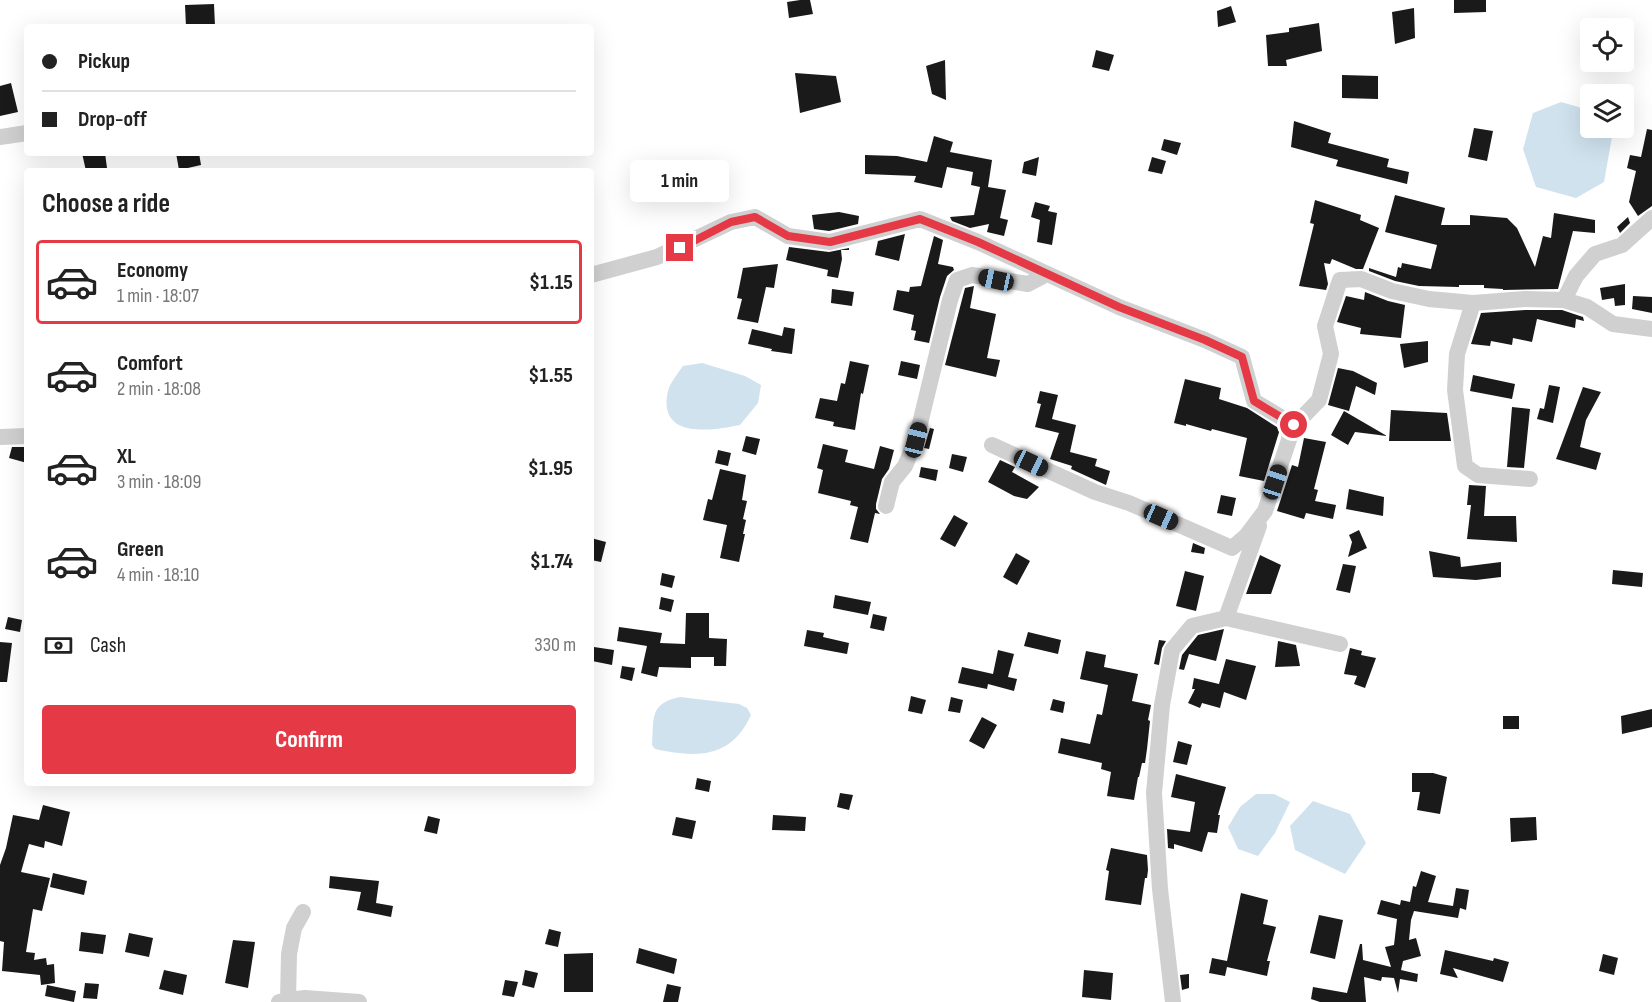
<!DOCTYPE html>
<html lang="en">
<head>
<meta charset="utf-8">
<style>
  :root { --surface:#fff; --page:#f6f6f6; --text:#222; --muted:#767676; --line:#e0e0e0; --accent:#e63946 }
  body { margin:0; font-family:"Sofia Sans Condensed",sans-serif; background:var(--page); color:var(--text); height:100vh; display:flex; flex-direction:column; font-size:22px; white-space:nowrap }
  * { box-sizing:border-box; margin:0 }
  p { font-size:20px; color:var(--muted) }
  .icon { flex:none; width:33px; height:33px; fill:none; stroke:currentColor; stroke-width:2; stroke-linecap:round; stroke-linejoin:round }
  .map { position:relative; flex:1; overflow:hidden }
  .drawer { position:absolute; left:24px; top:168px; width:570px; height:618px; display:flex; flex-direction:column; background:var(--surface); border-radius:6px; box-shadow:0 6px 24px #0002 }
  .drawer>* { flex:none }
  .hud { position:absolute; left:24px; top:24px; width:570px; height:132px; border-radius:6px; box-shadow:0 6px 24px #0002; display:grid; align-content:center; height:132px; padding:0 18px; background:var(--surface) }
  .controls { position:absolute; left:1580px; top:18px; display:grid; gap:12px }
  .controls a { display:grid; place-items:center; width:54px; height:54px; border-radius:6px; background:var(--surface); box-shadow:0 6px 24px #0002; font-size:30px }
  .end { position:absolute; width:27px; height:27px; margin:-14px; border:8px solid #e63946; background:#fff; box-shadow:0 0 0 3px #fff }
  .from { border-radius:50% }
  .bubble { position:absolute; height:42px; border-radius:6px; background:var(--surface); box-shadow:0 6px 24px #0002; font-size:20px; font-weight:700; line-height:42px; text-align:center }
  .car { position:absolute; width:18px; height:36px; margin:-18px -9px; border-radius:8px; box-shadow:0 0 4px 2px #0007; background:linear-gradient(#222 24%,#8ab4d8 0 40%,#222 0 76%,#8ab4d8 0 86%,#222 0) }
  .hud b { display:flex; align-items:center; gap:21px; height:57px; font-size:22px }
  .hud b+b { border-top:2px solid var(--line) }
  .hud i { width:15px; height:15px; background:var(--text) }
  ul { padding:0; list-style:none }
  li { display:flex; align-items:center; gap:18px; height:84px; margin:0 12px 9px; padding:0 6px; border:3px solid transparent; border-radius:6px }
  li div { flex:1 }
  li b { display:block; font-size:22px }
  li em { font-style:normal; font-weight:700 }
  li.current { border-color:var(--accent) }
  li>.icon { width:54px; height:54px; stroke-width:1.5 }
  h2 { padding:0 18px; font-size:27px; line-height:72px }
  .pay { display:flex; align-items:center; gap:15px; height:66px; padding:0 18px; font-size:22px }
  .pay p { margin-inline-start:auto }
  .action { display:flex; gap:12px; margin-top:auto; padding:12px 18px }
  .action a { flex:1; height:69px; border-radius:6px; background:var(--accent); color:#fff; font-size:24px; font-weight:700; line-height:69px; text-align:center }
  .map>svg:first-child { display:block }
  .water { fill:#cfe2ee }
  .building { fill:#1a1a1a }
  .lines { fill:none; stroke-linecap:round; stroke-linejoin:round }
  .minor { stroke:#d0d0d0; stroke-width:16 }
  .route { stroke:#e63946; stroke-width:8 }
</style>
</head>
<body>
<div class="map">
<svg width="1652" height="1002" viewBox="0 0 1652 1002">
  <rect width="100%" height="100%" fill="#fff"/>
  <path class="water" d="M1561 102 1589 110 1590 128H1609L1613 131 1604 182 1576 198 1536 187 1523 149 1533 113Z
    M702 363 745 376 761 385 758 403 740 425C711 431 657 439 668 391 670 383 678 373 683 366Z
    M680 697 739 704 747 708 751 715C731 759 696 758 655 749L652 745C654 719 649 703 680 697Z
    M1256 794H1274L1290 802 1275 833 1258 856 1238 849 1228 827 1240 807Z
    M1313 801 1350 814 1366 843 1345 874 1295 850 1290 826Z"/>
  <path class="building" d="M800 0H810L813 14 789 18 787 2Z
    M1454 0H1486V12L1454 13Z
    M214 4 215 26 186 27 185 5Z
    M1231 6 1236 22 1218 27 1217 11Z
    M1414 8 1415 38 1395 44 1392 12Z
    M1319 23 1322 51 1286 60 1287 66H1268L1266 35 1289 32V28Z
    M1096 50 1114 55 1109 71 1092 67Z
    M945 60 946 100 932 94 926 66Z
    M795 73 836 76 841 102 800 113Z
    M1342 75 1378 76V99L1342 98Z
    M11 83 18 112 0 116V86Z
    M1294 121 1331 133 1328 143 1389 159 1387 167 1409 172 1407 184 1336 166 1338 160 1291 147Z
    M1474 128 1493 131 1487 161 1468 157Z
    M1647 129 1652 130V206L1638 216 1629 202 1636 171 1627 168 1630 155 1641 157Z
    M934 136 953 142 950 152 992 160 988 187 1006 190 1000 218 1008 220 1004 236 987 232 989 224 970 228 952 221 950 217 974 215 980 187 971 185 973 172 947 167 942 188 914 182 916 176 865 174V155L897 156 927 162Z
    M1164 139 1181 143 1177 155 1161 150Z
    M82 153H105L107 168 86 171Z
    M176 153H199L201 165 179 170Z
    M1039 157 1036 176 1022 173 1024 162Z
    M1152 157 1166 161 1162 174 1148 171Z
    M1395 195 1445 208 1441 225H1470V215L1507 218 1517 228 1535 267 1543 236 1551 238 1554 213 1595 220V233L1573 231 1558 289 1503 290V289L1484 288V285H1459V287L1419 286 1395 281 1369 271V268L1396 277 1398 267 1401 268 1402 263 1431 269 1437 245 1385 232Z
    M1315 200 1361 215 1360 220 1379 228 1363 269H1356L1332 259 1330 264 1324 263 1328 284 1326 290 1299 286 1314 224 1310 223Z
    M1035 202 1050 206 1048 211 1057 213 1052 245 1037 242 1040 220 1031 217Z
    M839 212 859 216 858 224 829 231 814 229 812 215Z
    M1628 217 1630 223 1620 233 1617 227Z
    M905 234 899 261 875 255 878 241Z
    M934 236 943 240 938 264 953 267 954 270 947 276 940 297 929 343 914 340 916 331 911 330 914 315 893 310 897 290 909 292 910 287 921 286Z
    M789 247 829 252 849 248V250H841L842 259 838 278 827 276 828 270 786 260Z
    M778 264 774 288 766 287 758 323 737 319 742 299 737 298 743 268Z
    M1625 284V305L1615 306 1614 298 1602 300 1600 288Z
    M974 286 970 308 996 314 987 358 1000 360 996 377 945 365 965 288Z
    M832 289 854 292 852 306 831 303Z
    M1365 292 1388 301 1405 305 1401 338 1360 334 1361 328 1337 322 1346 296 1364 300Z
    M1633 296 1652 297V313L1632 309Z
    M1525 310H1562L1583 317 1584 321 1576 319 1575 328 1537 319 1532 342 1513 338 1512 345 1491 341 1490 346 1471 344 1481 313Z
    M784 327 795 329 792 354 771 351 772 349 748 344 752 329 782 336Z
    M1428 341V362L1404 368 1400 344Z
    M850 361 869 365 863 394 861 393 855 430 833 426 834 422 815 418 820 398 837 401 841 383 845 384Z
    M901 361 920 365 917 379 898 375Z
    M1338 368 1353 371 1377 383 1375 395 1356 386 1349 411 1328 405Z
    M1473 375 1515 384 1512 399 1470 391Z
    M1185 379 1221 388 1219 399 1247 408 1280 429 1264 481 1239 476 1247 438 1212 429 1211 431 1186 424V426L1174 423Z
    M1549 385 1560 387 1553 423 1537 419 1540 408 1544 409Z
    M1583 387 1601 392 1586 420 1580 447 1601 453 1596 470 1556 459Z
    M1040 391 1058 395 1052 419 1076 425 1070 452 1097 459 1095 466 1110 471 1106 485 1071 469 1072 466 1050 459 1059 433 1035 427 1041 404 1037 403Z
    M1512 407 1530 409 1524 468 1507 467Z
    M1391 410 1447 413 1451 441H1389Z
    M1344 411 1387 436 1355 432 1348 445 1331 435Z
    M930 428 934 429 929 449 924 448Z
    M746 436 760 439 756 455 742 451Z
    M1304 438 1326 442 1314 489 1318 490 1315 501 1336 505 1333 519 1306 513 1304 519 1277 511 1292 465 1298 467Z
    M823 444 848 450 845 462 874 469 880 446 894 450 889 469 882 479 876 504V509L880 514 875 513 868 543 850 539 858 507 850 505 851 501 818 493 823 470 817 468Z
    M12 447H27V463L9 458Z
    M718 450 731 453 728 466 715 463Z
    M952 454 967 457 963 472 949 468Z
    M1000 460 1015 467 1012 472 1039 487 1027 499 1014 496 988 482Z
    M921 467 938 470 936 481 919 477Z
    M720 469 746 475 742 500 747 501 743 519 746 520 743 534H745L739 562 720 558 727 525 703 520 708 499 712 500Z
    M1469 485 1486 486 1484 516H1516L1517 542 1467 539 1471 505H1467Z
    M1349 489 1384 497 1383 516 1346 509Z
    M1221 495 1236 498 1232 516 1217 513Z
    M954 515 968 523 955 547 940 539Z
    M1359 530 1367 548 1348 557 1352 542 1349 535Z
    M591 538 606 542 601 562 591 560Z
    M1193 543 1205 548 1204 554 1191 552Z
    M1429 551 1460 557 1461 567 1501 562V577L1476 580 1433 577Z
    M1016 553 1030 561 1017 585 1003 577Z
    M1260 555 1281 565 1271 594H1246Z
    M1343 564 1356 566 1350 593 1336 590Z
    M1613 570 1643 573 1642 587 1612 584Z
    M1185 571 1204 576 1196 611 1176 606Z
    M662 573 675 576 672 588 660 585Z
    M835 595 871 602 868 615 833 608Z
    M661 597 674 600 671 612 659 609Z
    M686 613H709V638L727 639 726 666H714V657H691V668L659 667 657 677 641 673 647 646 617 641 619 627 662 633 660 643 685 644Z
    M873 614 887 617 884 631 870 628Z
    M8 617 22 620 20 632 5 629Z
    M1224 629 1216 661 1189 654 1184 670 1179 669 1182 655 1198 635Z
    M807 630 824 633 823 637 849 643 847 654 804 646Z
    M1028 632 1061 640 1058 654 1024 646Z
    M1159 640 1166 641 1162 648 1159 665 1154 664Z
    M1278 641 1296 645 1300 666 1275 667Z
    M0 642 12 643 7 682H0Z
    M594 647 614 650 612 665 592 661Z
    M1350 648 1362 651 1361 655 1376 658 1365 688 1354 684 1357 676 1344 674Z
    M998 650 1014 654 1008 677 1017 679 1014 691 988 684 987 689 958 683 962 667 993 674Z
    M1086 651 1106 655 1104 667 1138 674 1132 701 1151 705 1148 720 1150 721 1147 749 1145 763H1142L1139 777H1138L1134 800 1107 796 1111 772 1101 769 1102 763 1058 753 1061 738 1090 744 1097 714 1102 715 1108 685 1080 679Z
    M1226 659 1256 666 1246 700 1224 692 1220 708 1202 703 1200 708 1188 703 1195 689H1192L1194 678 1219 684Z
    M622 666 635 668 632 681 620 678Z
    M911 696 926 700 922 714 908 711Z
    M951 697 963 700 960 713 948 711Z
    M1053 699 1065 702 1063 713 1050 710Z
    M1652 709V727L1622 734 1621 716Z
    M1503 716H1519V729H1503Z
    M982 717 997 725 984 749 969 741Z
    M1178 741 1192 745 1187 765 1173 762Z
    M1412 773H1433L1447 777 1440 814 1417 810 1420 792H1412Z
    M1176 774 1226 787 1218 815H1220L1217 833 1208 832 1202 852 1174 844V849L1168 848 1167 829 1190 832 1195 802 1171 797Z
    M697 778 711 781 709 792 695 789Z
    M840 793 853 795 849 810 837 807Z
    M43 805 70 812 62 846 45 841 44 848 29 844 21 872 50 878 42 911 33 909 26 952 35 953 34 960 46 958 47 965 54 964 55 983 41 985 40 975 2 971 4 942 0 941V865L6 848 13 815 39 820Z
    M773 815 806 817 805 831 772 830Z
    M428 816 440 819 437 834 424 831Z
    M676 817 696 821 692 839 672 835Z
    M1536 817 1537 840 1511 842 1510 818Z
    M1111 848 1147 855 1148 870 1147 878H1145L1141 905 1105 900 1109 871 1106 870Z
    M1421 871 1436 876 1428 902 1453 906 1456 888 1469 890 1466 910 1460 908 1458 918 1414 911 1411 920 1409 940 1416 938 1421 956 1403 961 1401 970 1418 974 1417 982 1400 979 1398 993 1394 978 1382 977 1381 981 1364 977 1366 1002H1320L1311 999 1313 987 1347 993 1360 944H1362L1363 960 1391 967 1385 947 1394 945 1397 919 1377 914 1381 900 1400 905 1401 900 1410 902 1413 886 1416 887Z
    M53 873 87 881 84 895 50 887Z
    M330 876 379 881 376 903 393 906 391 917 357 910 361 892 329 888Z
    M1241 893 1268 900 1263 924 1276 927 1267 961H1270L1267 976 1227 967 1225 976 1209 973 1212 958 1227 961Z
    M1319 915 1343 920 1335 959 1310 953Z
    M549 929 561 932 558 947 545 944Z
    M81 932 106 935 103 954 79 951Z
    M129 933 153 938 149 957 125 952Z
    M233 940 255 942 248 988 225 983Z
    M639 948 677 959 674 974 636 963Z
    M1445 950 1493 961 1494 958 1509 962 1503 982 1453 968 1458 978 1440 974Z
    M593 953V992H564V954Z
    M1603 954 1618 958 1614 975 1599 971Z
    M164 970 187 975 183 995 159 989Z
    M525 970 538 973 534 988 522 985Z
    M1084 970 1113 973 1111 1000 1082 997Z
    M1189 974V988L1182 990 1180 975Z
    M505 980 518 982 514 997 502 995Z
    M85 983 99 984 97 999 83 998Z
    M667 984 681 987 678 1002H663Z
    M47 985 76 991 74 1002 45 996Z"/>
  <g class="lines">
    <path class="minor" d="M0 137 27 133
      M591 275 657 257 731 222 755 217 788 236 830 242 920 219 978 242 1119 307 1205 340 1242 357 1254 401 1294 425 1265 511 1246 536 1232 548 1129 503 1095 492 992 445
      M1564 300 1587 307 1613 324 1652 329
      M1473 303 1457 354 1455 390 1465 466 1478 475 1530 479
      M1289 436 1291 429 1319 400 1331 354 1325 326 1340 280 1361 279 1392 291 1429 299 1473 303 1525 299 1564 300 1576 276 1595 254 1622 245 1652 218
      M0 437 27 436
      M886 506 892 482 905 466 916 440 950 300 957 280 972 275 1028 284 1047 274
      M1226 618 1259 526
      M288 1000 305 998 359 1002
      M279 1002 288 1000 289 954 294 928 303 912
      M1173 1002 1160 889 1154 793 1162 705 1172 650 1192 626 1226 618 1340 644"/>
  </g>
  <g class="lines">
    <path class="route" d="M680 248 731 222 755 217 788 236 830 242 920 219 978 242 1119 307 1205 340 1242 357 1254 401 1294 425"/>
  </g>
</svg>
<div class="controls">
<a><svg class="icon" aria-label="locate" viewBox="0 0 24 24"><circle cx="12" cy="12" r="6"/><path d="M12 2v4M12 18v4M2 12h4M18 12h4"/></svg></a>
<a><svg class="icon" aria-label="layers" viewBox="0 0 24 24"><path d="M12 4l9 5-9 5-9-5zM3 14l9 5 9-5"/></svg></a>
</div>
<i class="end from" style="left:1294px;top:425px"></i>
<i class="end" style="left:680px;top:248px"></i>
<div class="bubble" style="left:630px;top:160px;width:99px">1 min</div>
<i class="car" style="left:996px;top:280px;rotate:282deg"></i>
<i class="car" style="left:916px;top:440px;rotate:14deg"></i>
<i class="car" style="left:1031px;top:463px;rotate:115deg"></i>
<i class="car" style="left:1275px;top:482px;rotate:18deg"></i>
<i class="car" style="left:1161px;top:517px;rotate:114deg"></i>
<div class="hud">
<b><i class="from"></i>Pickup</b>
<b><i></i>Drop-off</b>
</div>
<section class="drawer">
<h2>Choose a ride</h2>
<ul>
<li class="current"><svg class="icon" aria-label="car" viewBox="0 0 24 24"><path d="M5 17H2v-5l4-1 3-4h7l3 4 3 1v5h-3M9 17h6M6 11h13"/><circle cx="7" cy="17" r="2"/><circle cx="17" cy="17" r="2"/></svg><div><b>Economy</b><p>1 min · 18:07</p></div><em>$1.15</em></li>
<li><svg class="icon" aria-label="car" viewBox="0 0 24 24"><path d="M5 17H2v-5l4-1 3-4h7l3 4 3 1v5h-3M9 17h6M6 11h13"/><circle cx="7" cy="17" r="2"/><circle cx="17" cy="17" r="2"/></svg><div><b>Comfort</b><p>2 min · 18:08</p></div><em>$1.55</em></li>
<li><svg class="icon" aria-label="car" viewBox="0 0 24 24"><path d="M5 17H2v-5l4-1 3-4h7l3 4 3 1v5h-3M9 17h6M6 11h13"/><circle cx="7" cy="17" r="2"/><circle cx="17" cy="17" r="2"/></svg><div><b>XL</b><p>3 min · 18:09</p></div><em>$1.95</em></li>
<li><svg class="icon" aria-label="car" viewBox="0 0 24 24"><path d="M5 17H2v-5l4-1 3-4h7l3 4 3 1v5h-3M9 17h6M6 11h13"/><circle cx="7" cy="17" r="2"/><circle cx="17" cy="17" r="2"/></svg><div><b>Green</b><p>4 min · 18:10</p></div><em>$1.74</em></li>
</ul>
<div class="pay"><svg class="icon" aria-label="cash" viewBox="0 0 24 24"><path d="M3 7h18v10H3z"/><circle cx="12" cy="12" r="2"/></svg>Cash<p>330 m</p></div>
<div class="action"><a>Confirm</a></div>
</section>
</div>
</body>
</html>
